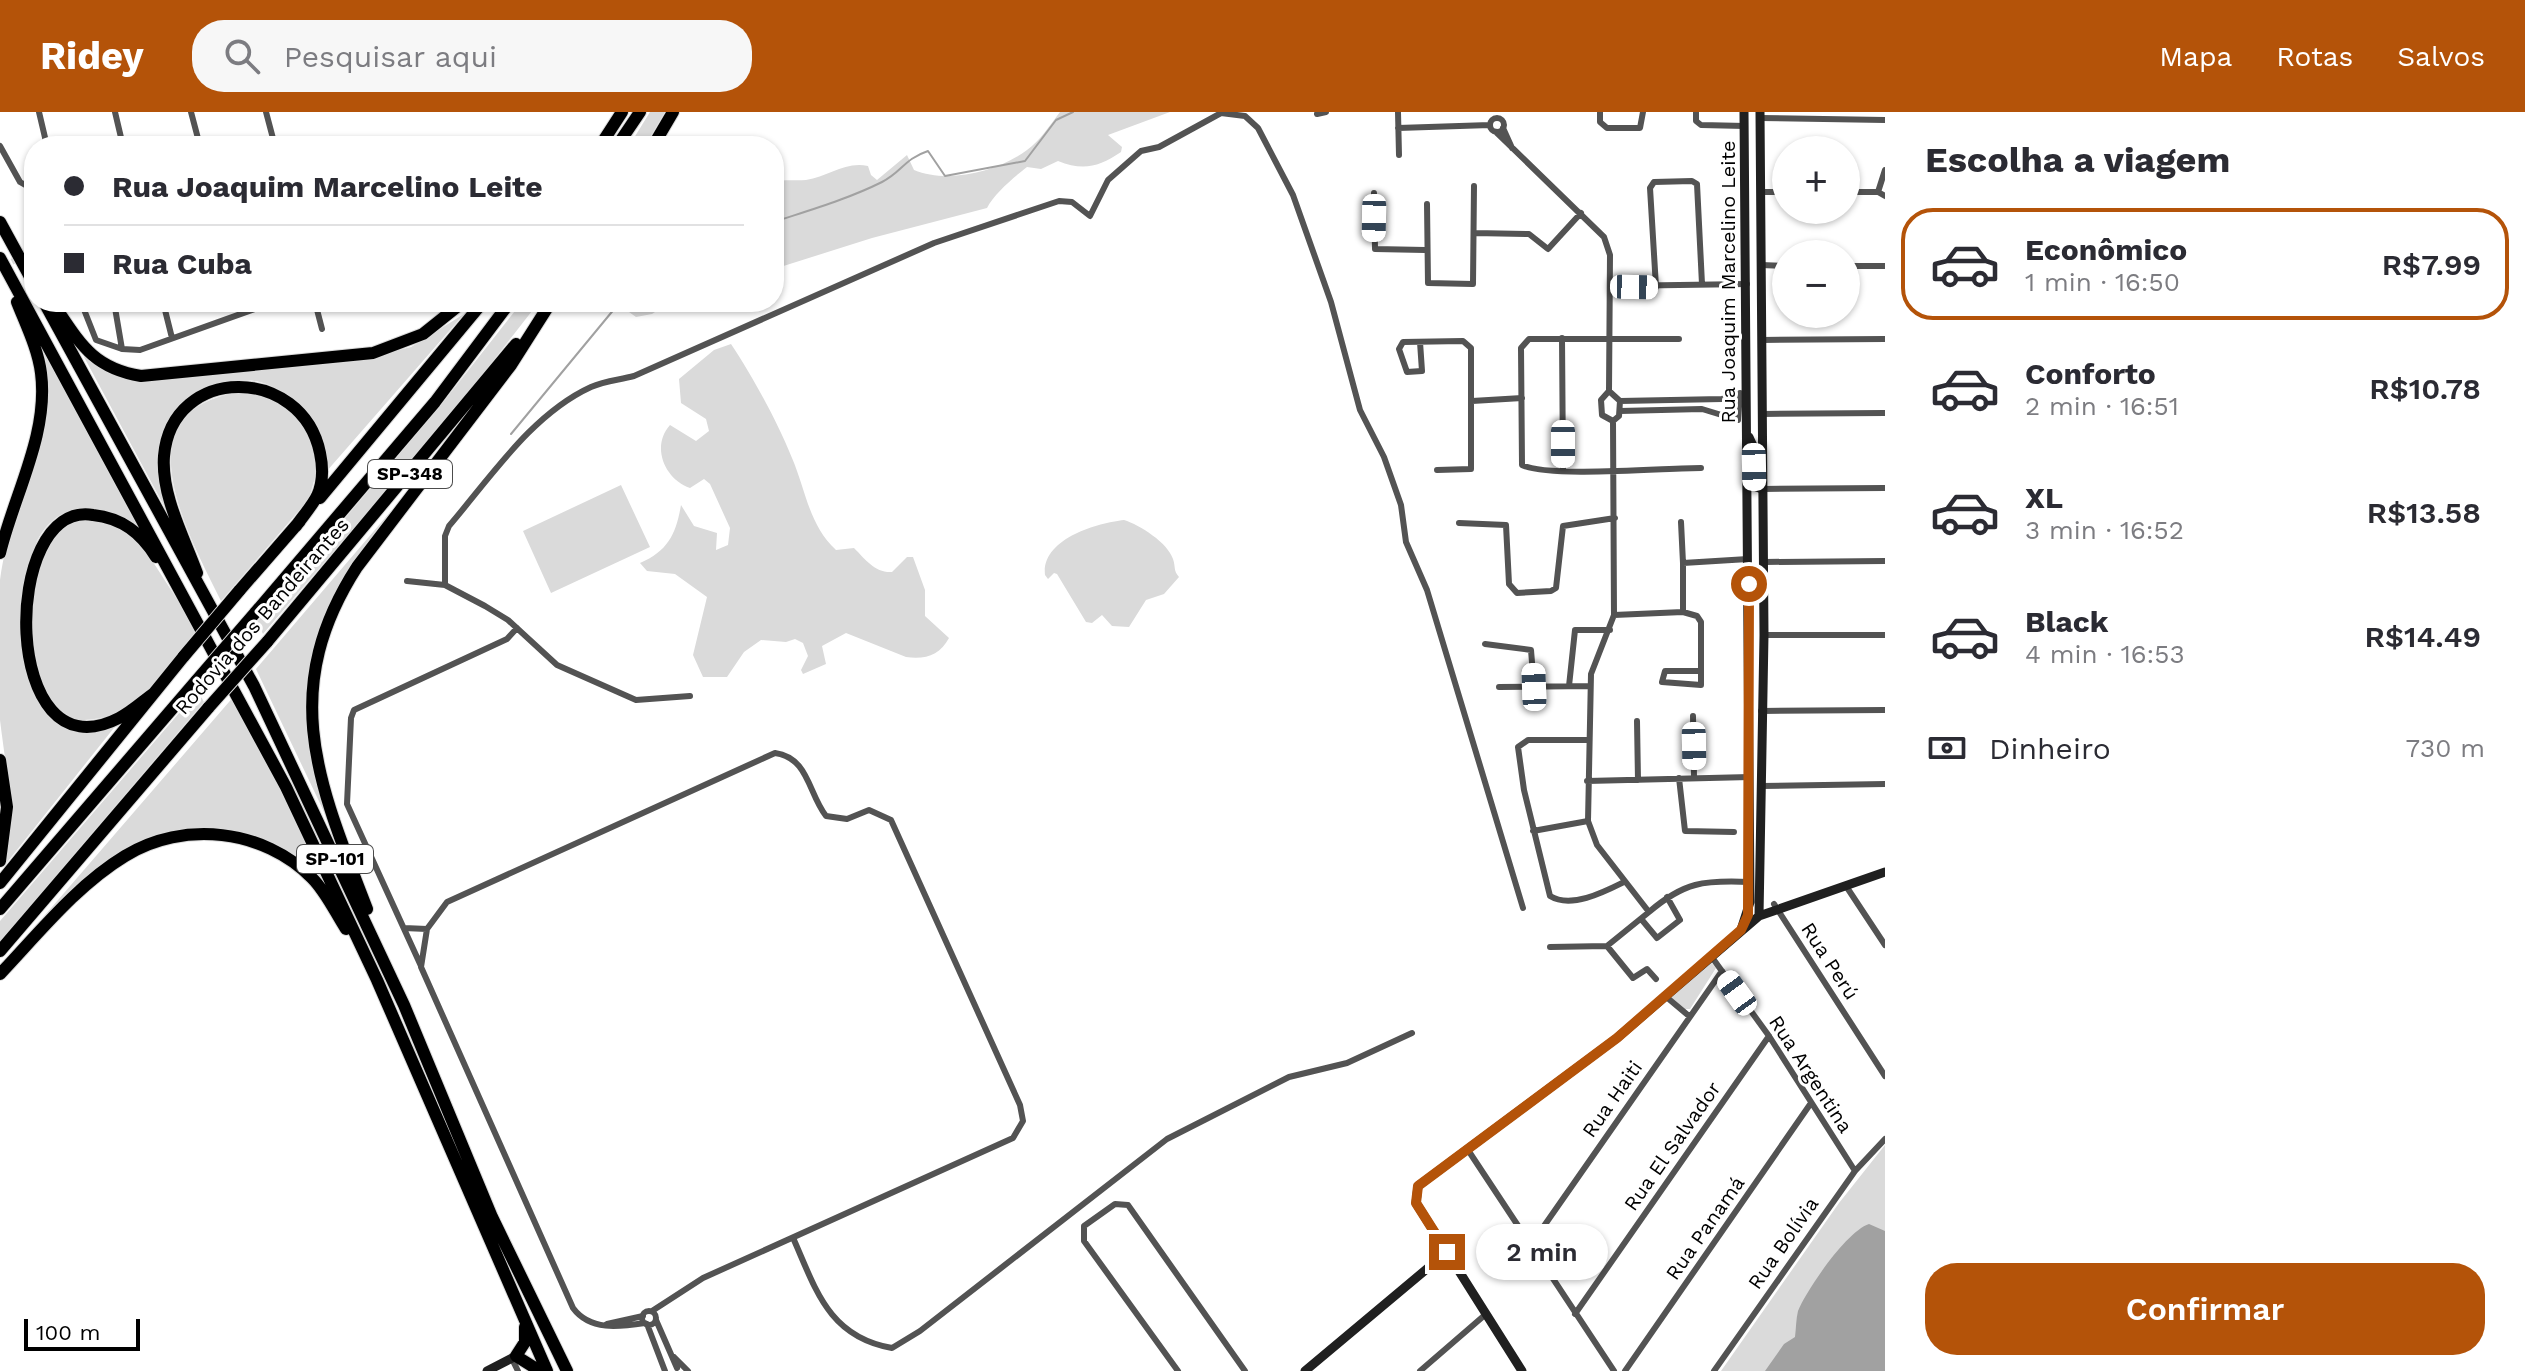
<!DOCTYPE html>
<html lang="pt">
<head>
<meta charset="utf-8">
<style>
  :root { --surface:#fff; --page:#f7f7f7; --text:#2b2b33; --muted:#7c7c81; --line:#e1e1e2; --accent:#b45309 }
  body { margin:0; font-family:"Work Sans",sans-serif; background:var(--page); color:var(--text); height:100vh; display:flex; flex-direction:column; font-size:30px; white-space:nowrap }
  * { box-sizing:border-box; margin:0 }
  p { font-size:26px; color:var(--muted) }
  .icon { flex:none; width:44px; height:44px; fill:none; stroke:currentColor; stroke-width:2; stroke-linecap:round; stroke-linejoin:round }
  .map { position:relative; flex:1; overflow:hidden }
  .panel { display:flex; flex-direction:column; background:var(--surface); width:640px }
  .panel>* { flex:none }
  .banner { position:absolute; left:24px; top:24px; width:760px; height:176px; border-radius:32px; box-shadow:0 2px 6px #0004; display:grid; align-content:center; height:176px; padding:0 40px; background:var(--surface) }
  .tools { position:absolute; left:1772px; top:24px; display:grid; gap:16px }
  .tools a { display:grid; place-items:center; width:88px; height:88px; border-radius:50%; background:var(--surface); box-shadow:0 2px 6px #0004; font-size:40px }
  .scale { position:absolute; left:24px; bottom:20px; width:116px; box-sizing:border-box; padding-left:8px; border:4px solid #000; border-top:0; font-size:22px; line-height:28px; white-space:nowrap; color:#000; -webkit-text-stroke:6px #fff; paint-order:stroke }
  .end { position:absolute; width:36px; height:36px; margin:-18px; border:10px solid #b45309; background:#fff; box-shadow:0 0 0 4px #fff }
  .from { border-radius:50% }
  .bubble { position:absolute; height:56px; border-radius:28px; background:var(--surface); box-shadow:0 2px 6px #0004; font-size:26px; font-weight:600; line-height:56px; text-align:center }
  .car { position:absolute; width:24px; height:48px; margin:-24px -12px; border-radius:10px; box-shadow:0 0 6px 2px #0007; background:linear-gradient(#fff 24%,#345 0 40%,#fff 0 76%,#345 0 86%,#fff 0) }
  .banner b { display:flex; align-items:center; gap:28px; height:76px; font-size:30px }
  .banner b+b { border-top:2px solid var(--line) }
  .banner i { width:20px; height:20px; background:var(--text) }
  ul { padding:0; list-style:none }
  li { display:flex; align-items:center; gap:24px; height:112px; margin:0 16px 12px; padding:0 24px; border:4px solid transparent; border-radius:32px }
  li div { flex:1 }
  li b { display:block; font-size:30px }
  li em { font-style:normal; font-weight:600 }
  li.active { border-color:var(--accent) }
  li>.icon { width:72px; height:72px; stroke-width:1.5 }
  h2 { padding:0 40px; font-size:36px; line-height:96px }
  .pay { display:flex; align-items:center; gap:20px; height:88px; padding:0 40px; font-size:30px }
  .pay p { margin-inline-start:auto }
  .cta { display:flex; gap:16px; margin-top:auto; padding:16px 40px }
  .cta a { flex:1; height:92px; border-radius:32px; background:var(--accent); color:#fff; font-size:32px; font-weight:600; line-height:92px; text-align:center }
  header { display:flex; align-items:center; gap:48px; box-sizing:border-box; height:112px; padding:0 40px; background:var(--accent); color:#fff }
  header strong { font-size:38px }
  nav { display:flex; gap:44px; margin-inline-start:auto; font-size:28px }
  .search { width:560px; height:72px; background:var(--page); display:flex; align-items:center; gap:20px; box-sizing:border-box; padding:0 28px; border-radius:32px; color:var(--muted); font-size:30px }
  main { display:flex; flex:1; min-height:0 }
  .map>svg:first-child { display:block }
  .green { fill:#dadada }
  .water { fill:#a1a1a1 }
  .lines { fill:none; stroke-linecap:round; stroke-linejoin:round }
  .stream { stroke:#a1a1a1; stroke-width:2 }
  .street-tunnel { stroke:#d9d9d9; stroke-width:6; stroke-dasharray:6 3; stroke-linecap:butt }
  .highway-casing { stroke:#dbdbdb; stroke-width:14 }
  .street { stroke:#535353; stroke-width:6 }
  .secondary { stroke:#202020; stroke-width:9 }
  .highway { stroke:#000; stroke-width:12 }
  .highway-bridge-casing { stroke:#dbdbdb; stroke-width:14; stroke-linecap:butt }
  .highway-bridge { stroke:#000; stroke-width:12 }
  .route { stroke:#b45309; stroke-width:10 }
  .labels { text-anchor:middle; stroke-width:6; stroke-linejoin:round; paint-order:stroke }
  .shield { fill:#fff; stroke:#4c4c4c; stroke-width:2 }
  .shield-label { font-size:18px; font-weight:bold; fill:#000 }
  .street-label { font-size:20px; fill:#000; stroke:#fff }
</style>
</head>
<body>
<header>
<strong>Ridey</strong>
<div class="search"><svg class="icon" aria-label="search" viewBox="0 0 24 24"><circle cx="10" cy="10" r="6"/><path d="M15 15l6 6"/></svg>Pesquisar aqui</div>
<nav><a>Mapa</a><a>Rotas</a><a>Salvos</a></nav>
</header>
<main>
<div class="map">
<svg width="1885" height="1259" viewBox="0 0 1885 1259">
  <rect width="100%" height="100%" fill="#fff"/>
  <path class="green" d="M650 0H665L645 34H629Z
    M1060 0H1170L1108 23 1122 35 1121 40C1099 55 1083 59 1058 49L1041 57 1027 55C1014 65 994 82 987 96L872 126 774 157V70C785 67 795 69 806 68 828 65 845 49 868 54L871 63 877 68 907 43 914 58C948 72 998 60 1027 38 1040 29 1050 13 1060 0Z
    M522 190H539L450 304 263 522 257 510 441 293Z
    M615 190H670L652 202 636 205Z
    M464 202 326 360C325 312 278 252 222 272 206 278 179 309 165 321L177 418 84 245 168 267 349 250 411 235Z
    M731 232C753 265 777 309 792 346 806 379 809 413 836 438L854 436C866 448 875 461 892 460L907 445H913L925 478V504L949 526C940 543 925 548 906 545L846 521 822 534 826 552 803 562 801 558 808 544 803 531 795 527 786 530 761 528 744 540 727 565H703L693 543 707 485 675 462 647 459 640 451C668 439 676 422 681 393L694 414 717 421 716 438 728 433 730 416 710 372 704 367 690 376C664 367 651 334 670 313L696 329 709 319 706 307 681 291 679 267 714 238Z
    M44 238 149 427C135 418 118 403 102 399 0 370 0 595 68 616 84 619 101 614 117 612L5 753C16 703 6 658 0 608 0 574 0 502 0 468 10 388 60 321 44 238Z
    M248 279 283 291 303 311 319 351 309 387 221 489C186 418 116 293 248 279Z
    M621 373 650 435 551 481 523 419Z
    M391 399 394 400 326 506 310 628 327 706 256 557Z
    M81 406 122 415 142 433 197 518C177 541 157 572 133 592 121 601 108 605 94 607 0 623 0 468 42 423 53 414 68 410 81 406Z
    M1124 408C1140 413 1168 431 1173 447 1176 456 1173 458 1179 465L1164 482 1146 488 1129 515 1112 514 1102 503 1092 511 1086 510 1057 462 1054 461 1048 467 1045 463C1041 427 1097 411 1124 408Z
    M198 579 204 590 0 829V809Z
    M235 583 326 774 235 721 137 733 14 839Z
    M1710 849 1716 856 1690 897H1685L1671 885Z
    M1885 1033V1259H1721L1839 1091Z"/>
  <path class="water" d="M1869 1112 1885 1119V1259H1765L1784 1232 1795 1225C1796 1217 1796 1207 1798 1199 1807 1177 1847 1119 1869 1112Z"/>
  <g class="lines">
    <path class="stream" d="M774 110C810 98 848 87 882 70 902 60 904 47 928 39L945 64 1025 49 1056 8 1073 0
      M511 322 620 190"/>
    <path class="street-tunnel" d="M4 154 32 139"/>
    <g class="highway-casing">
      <path id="highway" d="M600 34 622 0
        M617 34 640 0
        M653 34 673 0
        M0 110 34 172
        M0 146 286 675 377 868 547 1259
        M44 190 254 574 404 893 492 1105 567 1259
        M52 190C79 229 91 256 141 264L373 241 423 222 463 190
        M320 386 483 190
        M0 441C14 383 49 322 41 261 38 237 26 213 17 190
        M197 461C184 425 161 383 164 344 172 252 302 253 320 341 323 355 323 371 317 384 312 394 303 404 296 414
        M239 479 300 409
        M255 501 435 290 510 190
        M267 530 516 232
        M154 581C143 589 131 600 119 606 0 668 0 387 93 403 122 406 141 421 156 445
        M0 648 7 695 0 749
        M0 771 184 544
        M0 797 197 568
        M367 797C319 672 277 579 357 455L511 253 551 190
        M0 839 209 595
        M0 862C38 822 77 773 125 744 183 708 264 717 312 766 326 780 335 800 346 817
        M525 1215V1230L516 1244 540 1259"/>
    </g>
    <path class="street" d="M39 0 47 34
      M115 0 123 34
      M191 0 200 34
      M266 0 275 34
      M1398 0 1399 43
      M1600 0V10L1607 16H1640L1643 0
      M1696 0V9L1701 13 1745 14
      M1317 2 1326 0
      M1490 13a7 7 0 1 1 14 0a7 7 0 1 1-14 0Z
      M1760 6 1885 8
      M1398 16 1490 13
      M1503 16 1512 36
      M1496 20 1604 125 1610 143 1609 279
      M0 34 20 70 34 78
      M1760 80H1786
      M1846 80H1878L1885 84
      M1878 80 1885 58
      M1374 81 1375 137 1425 138
      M1427 92 1428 171 1473 172 1474 74
      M1474 121 1529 122 1548 137 1581 101
      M32 139H34
      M1761 153 1786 154
      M1846 154H1885
      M1611 174 1747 172
      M1656 175 1650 76 1654 70 1692 69 1697 72 1702 172
      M81 190 96 228 122 237 114 190
      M163 190 172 226
      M315 190 322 217
      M1562 226 1563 358
      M1679 227H1529L1521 236 1522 353C1548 366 1666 356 1701 356
      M1761 228 1885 227
      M1420 230 1422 259 1407 260 1399 237 1403 230 1463 229 1471 236V357L1437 358
      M122 237 140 238 274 190
      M1609 279 1620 289 1619 304 1613 309 1602 303 1601 288Z
      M1472 289 1522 286
      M1620 289 1722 287 1738 283
      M1620 299 1702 297 1738 308
      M1762 302 1885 301
      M1738 308 1740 281
      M1613 309 1614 503 1591 562 1588 709 1597 733 1649 800C1684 770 1704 768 1749 770
      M1762 377 1885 376
      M1681 410 1683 451
      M1459 411 1506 413 1509 472 1517 481 1551 479 1556 476 1563 414 1615 406
      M1764 450 1885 449
      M407 469 445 473 485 494 508 508 557 553 636 588 690 584
      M445 473V424L449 414C491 365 532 302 591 275 605 269 619 268 634 264L934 131 1059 89 1072 90 1090 104 1108 68 1141 39 1159 35 1221 1 1245 4 1258 16 1293 83 1331 190 1360 298 1384 345 1401 393 1406 430 1427 478 1523 796
      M1683 500 1697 504 1701 510V573L1662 570 1665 559H1701
      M1614 503 1683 500V451L1748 447
      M1764 523H1885
      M1485 532 1531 538 1534 575
      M1569 574 1575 518H1610
      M1499 575 1590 574
      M1761 599 1885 598
      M1693 604 1694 665
      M1637 609 1638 668
      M1587 628H1528L1518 635 1524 678 1550 784C1571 797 1604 780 1624 770
      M1679 666 1685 719 1734 720
      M1587 669 1750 665
      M1761 674 1885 672
      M1533 719 1588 709
      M1846 774 1885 833
      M1774 792 1885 964
      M1642 808 1657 826 1680 808 1667 785
      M404 816 427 817
      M1607 834 1633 866 1647 857 1656 867
      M1550 835 1607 834 1649 800
      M1711 844 1769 924 1855 1059
      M421 854 347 692 351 606 354 598 507 527 517 516
      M1664 883 1689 904
      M1468 1038 1614 1259
      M794 1128C816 1178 829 1225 892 1236L920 1219 1167 1027 1289 965 1347 951 1412 921
      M1530 1134 1722 859
      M642 1206a7 7 0 1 1 14 0a7 7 0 1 1-14 0Z
      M1575 1202 1769 924
      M656 1208 677 1256
      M645 1211C619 1215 590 1219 573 1196L421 855 427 817 447 790 775 641C809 646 808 681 826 704L847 707 869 698 891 708 1020 993 1023 1009 1013 1026 703 1166 652 1199
      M607 1212 643 1204
      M647 1212 665 1259
      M674 1245 688 1259
      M512 1247 518 1259
      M1178 1259 1084 1129V1114L1115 1092 1128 1093 1245 1259
      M1420 1259 1486 1202
      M1625 1259 1811 991
      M1714 1259 1855 1059 1885 1027"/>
    <path class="secondary" d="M1749 325 1754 336V374L1762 377
      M1759 804 1764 523 1760 0
      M1741 818 1750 790 1744 0
      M487 1259 516 1244
      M1305 1259 1447 1140
      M1522 1259 1416 1091 1418 1074 1617 926 1759 804 1885 760"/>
    <use href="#highway" class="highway"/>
    <g class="highway-bridge-casing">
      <path id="highway-bridge" d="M184 544 239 479
        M197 568 255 501
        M209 595 267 530"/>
    </g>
    <use href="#highway-bridge" class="highway-bridge"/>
  </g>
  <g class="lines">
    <path class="route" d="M1447 1140 1416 1091 1418 1074 1617 926 1741 818 1748 803 1749 472"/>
  </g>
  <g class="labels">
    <g class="shield">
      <rect x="368" y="348" width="84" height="28" rx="6"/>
      <rect x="297" y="733" width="76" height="28" rx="6"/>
    </g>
    <g class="shield-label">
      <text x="410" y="368">SP-348</text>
      <text x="335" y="753">SP-101</text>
    </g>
    <g class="street-label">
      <text transform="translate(1728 170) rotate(-90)" y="7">Rua Joaquim Marcelino Leite</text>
      <text transform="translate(262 504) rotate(-49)" y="7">Rodovia dos Bandeirantes</text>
      <text transform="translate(1830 849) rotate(57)" y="7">Rua Perú</text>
      <text transform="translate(1811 962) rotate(57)" y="7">Rua Argentina</text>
      <text transform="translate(1612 987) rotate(-55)" y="7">Rua Haiti</text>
      <text transform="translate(1672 1034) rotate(-55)" y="7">Rua El Salvador</text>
      <text transform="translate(1705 1116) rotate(-55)" y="7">Rua Panamá</text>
      <text transform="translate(1783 1131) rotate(-55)" y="7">Rua Bolívia</text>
    </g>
  </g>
</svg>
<div class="tools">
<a>+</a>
<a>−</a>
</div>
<div class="scale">100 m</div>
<i class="end from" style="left:1749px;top:472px"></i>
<i class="end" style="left:1447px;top:1140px"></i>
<div class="bubble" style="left:1476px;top:1112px;width:132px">2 min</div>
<i class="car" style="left:1374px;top:106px;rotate:181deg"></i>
<i class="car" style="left:1634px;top:175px;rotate:91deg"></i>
<i class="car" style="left:1563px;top:332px;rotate:180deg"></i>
<i class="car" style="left:1754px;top:355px;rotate:179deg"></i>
<i class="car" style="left:1534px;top:575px;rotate:358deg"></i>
<i class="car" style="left:1694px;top:634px;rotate:179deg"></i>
<i class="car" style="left:1737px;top:881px;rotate:324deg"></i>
<div class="banner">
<b><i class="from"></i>Rua Joaquim Marcelino Leite</b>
<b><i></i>Rua Cuba</b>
</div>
</div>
<section class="panel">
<h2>Escolha a viagem</h2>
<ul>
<li class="active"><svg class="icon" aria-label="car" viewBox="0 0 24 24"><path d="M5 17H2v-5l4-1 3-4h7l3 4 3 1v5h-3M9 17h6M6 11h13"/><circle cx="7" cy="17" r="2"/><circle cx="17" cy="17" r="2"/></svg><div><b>Econômico</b><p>1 min · 16:50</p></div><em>R$7.99</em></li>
<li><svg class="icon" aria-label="car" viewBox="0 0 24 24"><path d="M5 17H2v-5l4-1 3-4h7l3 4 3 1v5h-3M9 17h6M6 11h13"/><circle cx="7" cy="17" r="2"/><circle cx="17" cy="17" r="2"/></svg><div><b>Conforto</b><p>2 min · 16:51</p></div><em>R$10.78</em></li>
<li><svg class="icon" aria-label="car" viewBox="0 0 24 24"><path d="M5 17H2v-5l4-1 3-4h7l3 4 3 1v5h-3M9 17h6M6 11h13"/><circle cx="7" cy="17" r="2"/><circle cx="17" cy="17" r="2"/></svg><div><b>XL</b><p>3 min · 16:52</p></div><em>R$13.58</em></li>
<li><svg class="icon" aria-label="car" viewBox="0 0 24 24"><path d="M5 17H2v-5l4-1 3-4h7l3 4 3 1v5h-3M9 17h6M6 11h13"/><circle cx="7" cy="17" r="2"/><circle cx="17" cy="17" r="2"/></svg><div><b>Black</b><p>4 min · 16:53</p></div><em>R$14.49</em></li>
</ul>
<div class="pay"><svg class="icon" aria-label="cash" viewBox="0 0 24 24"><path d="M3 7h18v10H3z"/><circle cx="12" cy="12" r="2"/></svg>Dinheiro<p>730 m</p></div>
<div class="cta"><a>Confirmar</a></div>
</section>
</main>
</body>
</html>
